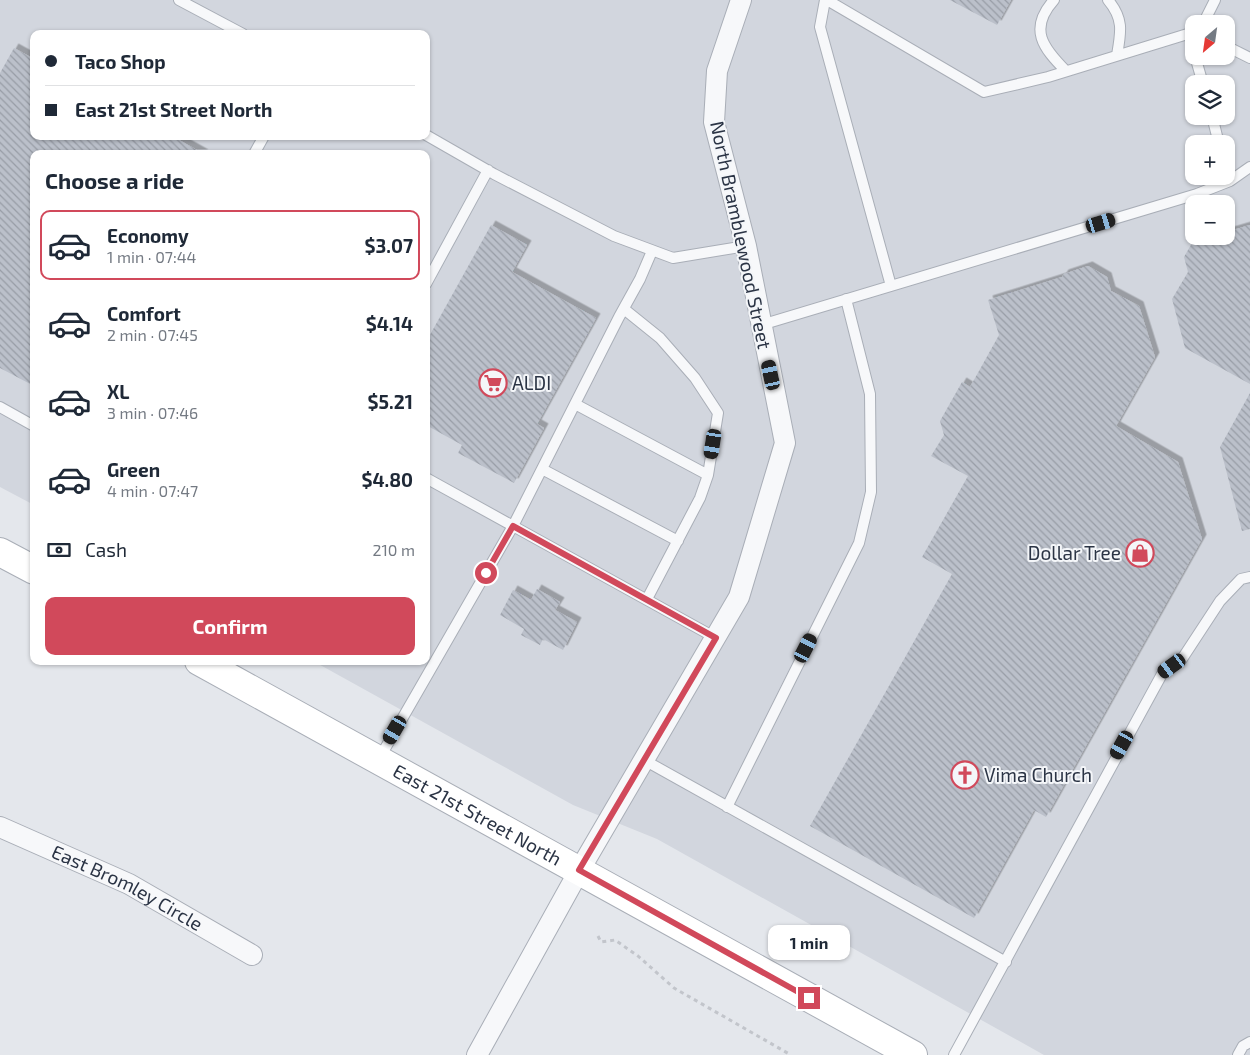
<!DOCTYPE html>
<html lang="en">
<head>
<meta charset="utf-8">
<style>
  :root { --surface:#fff; --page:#f6f6f7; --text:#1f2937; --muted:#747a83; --line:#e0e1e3; --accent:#d1495b }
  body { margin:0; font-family:"Exo 2",sans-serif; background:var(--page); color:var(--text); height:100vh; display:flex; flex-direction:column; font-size:19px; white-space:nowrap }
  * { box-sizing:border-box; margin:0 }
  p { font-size:16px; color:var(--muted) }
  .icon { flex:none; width:28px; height:28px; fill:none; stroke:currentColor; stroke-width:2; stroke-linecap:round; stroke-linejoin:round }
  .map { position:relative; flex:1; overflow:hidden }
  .sheet { position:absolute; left:30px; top:150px; width:400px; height:515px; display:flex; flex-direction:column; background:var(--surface); border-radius:10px; box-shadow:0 1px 4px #0004 }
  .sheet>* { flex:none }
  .guide { position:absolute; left:30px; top:30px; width:400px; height:110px; border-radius:10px; box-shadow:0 1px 4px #0004; display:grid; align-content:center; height:110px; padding:0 15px; background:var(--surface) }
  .needle { width:32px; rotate:209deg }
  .buttons { position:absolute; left:1185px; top:15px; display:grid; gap:10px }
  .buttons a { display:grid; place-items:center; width:50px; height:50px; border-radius:10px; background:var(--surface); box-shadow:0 1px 4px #0004; font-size:25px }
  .end { position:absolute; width:22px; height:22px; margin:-11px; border:6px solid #d1495b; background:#fff; box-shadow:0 0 0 2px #fff }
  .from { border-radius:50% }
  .bubble { position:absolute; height:35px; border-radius:10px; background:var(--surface); box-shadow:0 1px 4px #0004; font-size:16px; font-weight:700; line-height:35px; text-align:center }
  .car { position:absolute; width:15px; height:30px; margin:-15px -8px; border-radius:6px; box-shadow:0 0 4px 1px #0007; background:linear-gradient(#222 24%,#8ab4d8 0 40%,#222 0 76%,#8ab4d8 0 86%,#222 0) }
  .guide b { display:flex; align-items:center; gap:18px; height:48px; font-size:19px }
  .guide b+b { border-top:1px solid var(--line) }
  .guide i { width:12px; height:12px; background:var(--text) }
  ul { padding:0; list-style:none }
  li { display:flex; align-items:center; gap:15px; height:70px; margin:0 10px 8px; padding:0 5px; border:2px solid transparent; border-radius:10px }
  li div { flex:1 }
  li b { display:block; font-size:19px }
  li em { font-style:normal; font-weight:700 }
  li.active { border-color:var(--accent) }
  li>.icon { width:45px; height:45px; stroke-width:1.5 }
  h2 { padding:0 15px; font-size:22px; line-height:60px }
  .pay { display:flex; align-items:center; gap:12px; height:55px; padding:0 15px; font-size:19px }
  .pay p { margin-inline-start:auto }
  .cta { display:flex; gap:10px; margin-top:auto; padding:10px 15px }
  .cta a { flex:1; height:58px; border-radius:10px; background:var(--accent); color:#fff; font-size:20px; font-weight:700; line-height:58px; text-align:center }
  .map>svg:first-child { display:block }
  .built { fill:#d2d6de; fill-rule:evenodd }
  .building { fill:url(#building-back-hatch); filter:url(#shadow) }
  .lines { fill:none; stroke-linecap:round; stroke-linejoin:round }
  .lane-casing { stroke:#a9aeb7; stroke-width:12 }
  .street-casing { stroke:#a9aeb7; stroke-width:22 }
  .secondary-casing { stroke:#a9aeb7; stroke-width:30 }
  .path { stroke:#c2c5cb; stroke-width:3; stroke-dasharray:4 4; stroke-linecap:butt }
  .lane { stroke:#f7f8fa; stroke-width:10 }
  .street { stroke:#f7f8fa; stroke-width:20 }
  .secondary { stroke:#fff; stroke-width:28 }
  .route { stroke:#d1495b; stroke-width:6 }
  .labels { text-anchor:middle; stroke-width:4; stroke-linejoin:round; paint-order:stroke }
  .street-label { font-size:19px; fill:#2b3445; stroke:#f4f6f9 }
  .poi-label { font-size:19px; fill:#2b3445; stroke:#f4f6f9; text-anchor:start }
</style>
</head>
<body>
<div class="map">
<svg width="1250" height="1055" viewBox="0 0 1250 1055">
  <defs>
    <pattern id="building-back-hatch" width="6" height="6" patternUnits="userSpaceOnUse" patternTransform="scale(1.25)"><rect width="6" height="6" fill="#bbc0ca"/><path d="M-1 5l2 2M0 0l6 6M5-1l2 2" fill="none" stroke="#989da6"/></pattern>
    <filter id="shadow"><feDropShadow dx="4.5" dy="-4.5" stdDeviation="0" flood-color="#0004"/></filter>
  </defs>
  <rect width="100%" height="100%" fill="#e4e7ec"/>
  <path class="built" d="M0 0H1250V1055H1044L657 839 573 805 313 661H426V154H34V505L0 487ZM1194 24H1226V56H1194ZM34 34H426V136H34ZM1194 84H1226V116H1194ZM1194 144H1226V176H1194ZM1194 204H1226V236H1194Z"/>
  <path class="building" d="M950 0H1011L997 25Z
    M14 48 34 59V136H172L204 154H34V386L0 368V73Z
    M491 225 527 245 512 272 596 318 537 424 544 428 514 483 458 453 462 445 426 425V342Z
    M1250 225V384L1185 348 1172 299 1188 272 1184 257 1196 236H1226V232Z
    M1088 266 1107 277 1111 291 1139 306 1155 357 1116 426 1178 462 1202 539 1046 817 1034 810 974 918 810 826 952 574 922 557 968 476 931 456 944 435 940 421 962 382 970 387 999 335 988 300 1062 277 1064 274Z
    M1250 393V529L1242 531 1220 447Z
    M537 589 560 602 555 610 577 622 563 650 543 639 540 645 521 635 524 629 500 615 513 590 531 600Z"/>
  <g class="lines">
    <g class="lane-casing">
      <path id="lane" d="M179 0 243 34
        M825 0 820 27 891 286
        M827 0 984 92 1048 77 1194 32
        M1054 0C1028 29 1043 48 1066 71
        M1108 0C1124 19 1121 32 1117 55
        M1203 24 1215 0
        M1226 46 1250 58
        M1195 56 1203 84
        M1212 116 1219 144
        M426 135 494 174 614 236 673 258 746 246
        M254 154 264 136
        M1226 169 1230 181
        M426 284 488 170
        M624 309 660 338 695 378 718 413 708 475 700 498 647 599
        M761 325 1197 194 1230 181 1250 167
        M575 404 708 475
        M0 407 34 426
        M542 469 678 541
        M426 478 716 638
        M379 759 513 526 619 317 640 279 652 251
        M644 760 1006 962
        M727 807 859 543 871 492 870 394 846 299
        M954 1055C1024 928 1093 801 1162 674L1182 659 1220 601 1241 579 1250 577
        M1238 1055 1243 1046 1250 1042"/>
    </g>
    <g class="street-casing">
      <g id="street">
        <path id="s1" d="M0 827 129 884 252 955"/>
        <path d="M477 1055 579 871 739 597 785 443 746 246 714 122 717 71 741 0"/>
      </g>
    </g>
    <g class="secondary-casing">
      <g id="secondary">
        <path d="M0 552 34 570"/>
        <path id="s2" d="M199 661 913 1055"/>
      </g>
    </g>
    <path class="path" d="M598 936 601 942 615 940 638 956 674 988 791 1055"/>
    <use href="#lane" class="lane"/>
    <use href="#street" class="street"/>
    <use href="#secondary" class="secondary"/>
  </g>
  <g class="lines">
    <path class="route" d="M486 573 513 526 716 638 579 870 809 998"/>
  </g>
  <defs>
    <g id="supermarket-ring" transform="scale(1.4375)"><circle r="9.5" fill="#f4f6f9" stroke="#d1495b" stroke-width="1.5"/><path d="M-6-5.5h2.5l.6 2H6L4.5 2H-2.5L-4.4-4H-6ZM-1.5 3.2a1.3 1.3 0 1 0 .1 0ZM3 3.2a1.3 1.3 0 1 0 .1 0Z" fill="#d1495b"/></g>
    <g id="shop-ring" transform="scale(1.4375)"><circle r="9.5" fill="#f4f6f9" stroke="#d1495b" stroke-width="1.5"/><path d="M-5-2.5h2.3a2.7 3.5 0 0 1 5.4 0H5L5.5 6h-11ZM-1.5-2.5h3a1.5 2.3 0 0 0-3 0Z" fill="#d1495b"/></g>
    <g id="church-ring" transform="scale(1.4375)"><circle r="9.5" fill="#f4f6f9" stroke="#d1495b" stroke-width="1.5"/><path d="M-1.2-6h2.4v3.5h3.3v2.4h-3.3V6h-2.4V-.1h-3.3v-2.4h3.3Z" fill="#d1495b"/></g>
  </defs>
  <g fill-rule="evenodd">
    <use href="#supermarket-ring" x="493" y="383"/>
    <use href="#shop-ring" x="1140" y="553"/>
    <use href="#church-ring" x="965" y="775"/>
  </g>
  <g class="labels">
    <g class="street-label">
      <text transform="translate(741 235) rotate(78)" y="7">North Bramblewood Street</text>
      <text dy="7" stroke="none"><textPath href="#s2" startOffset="318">East 21st Street North</textPath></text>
      <text dy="7" stroke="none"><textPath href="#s1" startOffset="141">East Bromley Circle</textPath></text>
    </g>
    <g class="poi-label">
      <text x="512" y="390">ALDI</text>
      <text x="1121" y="560" text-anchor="end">Dollar Tree</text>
      <text x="984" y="782">Vima Church</text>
    </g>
  </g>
</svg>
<div class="buttons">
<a><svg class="needle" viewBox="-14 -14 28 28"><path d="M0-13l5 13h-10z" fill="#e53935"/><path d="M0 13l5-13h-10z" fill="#747a83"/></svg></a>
<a><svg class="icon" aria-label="layers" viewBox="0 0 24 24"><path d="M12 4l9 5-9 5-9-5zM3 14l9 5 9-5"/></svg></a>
<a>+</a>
<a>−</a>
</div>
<i class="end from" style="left:486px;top:573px"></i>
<i class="end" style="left:809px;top:998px"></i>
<div class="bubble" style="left:768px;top:925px;width:82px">1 min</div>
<i class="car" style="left:1101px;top:223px;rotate:73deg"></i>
<i class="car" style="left:771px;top:375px;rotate:348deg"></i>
<i class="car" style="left:713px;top:444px;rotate:189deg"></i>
<i class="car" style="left:806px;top:648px;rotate:27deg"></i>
<i class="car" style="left:1172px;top:666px;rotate:234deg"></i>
<i class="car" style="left:395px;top:730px;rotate:210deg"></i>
<i class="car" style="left:1122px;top:745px;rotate:209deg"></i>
<div class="guide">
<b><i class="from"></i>Taco Shop</b>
<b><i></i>East 21st Street North</b>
</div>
<section class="sheet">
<h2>Choose a ride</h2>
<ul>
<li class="active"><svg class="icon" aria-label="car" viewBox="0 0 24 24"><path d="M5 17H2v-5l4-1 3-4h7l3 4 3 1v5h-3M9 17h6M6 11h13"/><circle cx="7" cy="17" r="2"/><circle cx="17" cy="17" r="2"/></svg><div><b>Economy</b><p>1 min · 07:44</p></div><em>$3.07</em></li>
<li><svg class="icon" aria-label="car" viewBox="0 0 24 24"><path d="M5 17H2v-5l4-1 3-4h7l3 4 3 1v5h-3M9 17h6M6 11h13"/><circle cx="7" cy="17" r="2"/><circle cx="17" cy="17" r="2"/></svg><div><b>Comfort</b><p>2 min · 07:45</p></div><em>$4.14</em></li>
<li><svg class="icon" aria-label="car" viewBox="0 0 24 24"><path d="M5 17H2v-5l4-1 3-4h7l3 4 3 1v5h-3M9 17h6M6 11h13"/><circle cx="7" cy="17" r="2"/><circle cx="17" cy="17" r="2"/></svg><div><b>XL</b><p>3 min · 07:46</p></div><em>$5.21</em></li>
<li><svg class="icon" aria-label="car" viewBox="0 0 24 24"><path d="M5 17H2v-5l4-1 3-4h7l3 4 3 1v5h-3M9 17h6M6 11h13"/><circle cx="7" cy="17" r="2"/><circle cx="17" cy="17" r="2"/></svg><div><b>Green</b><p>4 min · 07:47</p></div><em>$4.80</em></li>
</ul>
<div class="pay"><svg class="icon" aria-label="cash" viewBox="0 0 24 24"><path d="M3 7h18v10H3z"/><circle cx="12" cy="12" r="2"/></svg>Cash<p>210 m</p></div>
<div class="cta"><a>Confirm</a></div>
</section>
</div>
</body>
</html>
